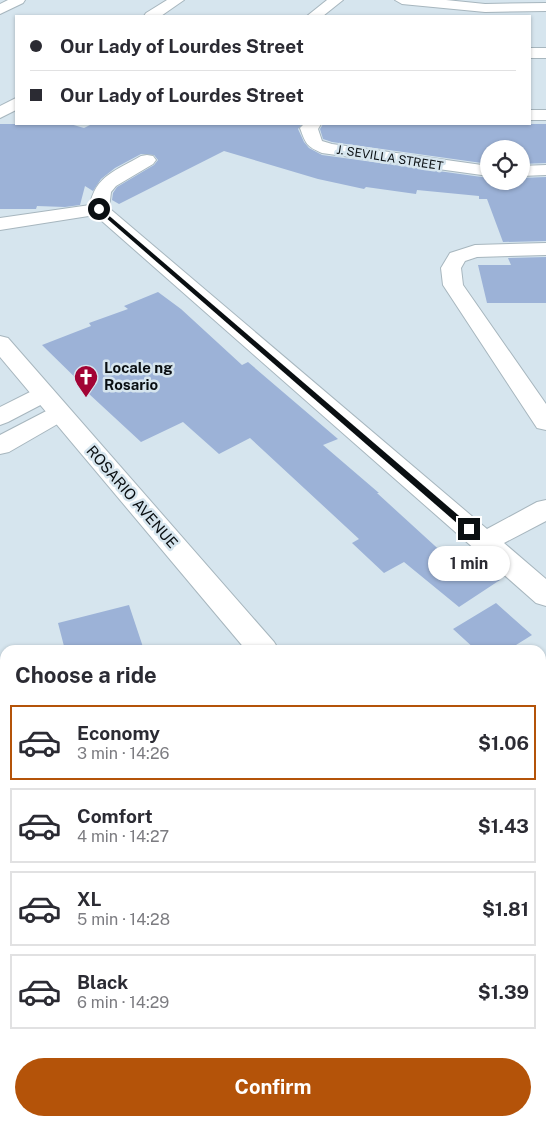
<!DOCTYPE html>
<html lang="en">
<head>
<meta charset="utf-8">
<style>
  :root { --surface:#fff; --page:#f2f2f3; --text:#2b2b33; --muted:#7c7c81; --line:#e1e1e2; --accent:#b45309 }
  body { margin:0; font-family:"Public Sans",sans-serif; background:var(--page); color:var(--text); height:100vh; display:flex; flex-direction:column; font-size:19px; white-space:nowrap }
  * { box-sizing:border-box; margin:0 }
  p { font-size:16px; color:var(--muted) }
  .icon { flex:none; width:28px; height:28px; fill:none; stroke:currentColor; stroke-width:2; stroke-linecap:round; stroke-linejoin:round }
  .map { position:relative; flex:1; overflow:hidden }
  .drawer { position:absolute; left:0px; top:645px; width:546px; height:481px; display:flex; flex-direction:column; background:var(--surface); border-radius:15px 15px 0 0; box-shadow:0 1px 4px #0004 }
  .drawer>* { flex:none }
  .top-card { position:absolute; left:15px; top:15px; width:516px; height:110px; border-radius:0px; box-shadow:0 1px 4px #0004; display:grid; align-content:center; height:110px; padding:0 15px; background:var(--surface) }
  .fabs { position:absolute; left:480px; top:140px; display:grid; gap:10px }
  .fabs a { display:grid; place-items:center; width:50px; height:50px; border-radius:50%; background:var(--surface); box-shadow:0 1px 4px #0004; font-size:25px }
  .end { position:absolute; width:22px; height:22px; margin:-11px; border:6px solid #0a0f12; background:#fff; box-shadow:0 0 0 2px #fff }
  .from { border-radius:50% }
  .bubble { position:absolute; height:35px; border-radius:18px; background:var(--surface); box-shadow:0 1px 4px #0004; font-size:16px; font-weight:700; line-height:35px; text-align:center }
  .top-card b { display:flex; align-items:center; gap:18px; height:48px; font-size:19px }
  .top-card b+b { border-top:1px solid var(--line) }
  .top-card i { width:12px; height:12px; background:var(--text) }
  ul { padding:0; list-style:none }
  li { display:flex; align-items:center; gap:15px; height:75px; margin:0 10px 8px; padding:0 5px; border:2px solid var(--line); border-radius:0px }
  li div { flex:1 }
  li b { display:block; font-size:19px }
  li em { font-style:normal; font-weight:700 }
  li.current { border-color:var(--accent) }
  li>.icon { width:45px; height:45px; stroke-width:1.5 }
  h2 { padding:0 15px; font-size:22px; line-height:60px }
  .primary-button { display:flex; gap:10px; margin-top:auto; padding:10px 15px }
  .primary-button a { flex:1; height:58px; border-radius:30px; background:var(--accent); color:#fff; font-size:20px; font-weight:700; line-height:58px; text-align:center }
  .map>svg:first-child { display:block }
  .building { fill:#9cb2d7 }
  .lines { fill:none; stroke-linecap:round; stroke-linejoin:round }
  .minor-casing { stroke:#a7b6be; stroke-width:2 }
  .major-casing { stroke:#a7b6be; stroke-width:2 }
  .minor { fill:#fff; fill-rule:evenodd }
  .major { fill:#fff; fill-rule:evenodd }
  .route { fill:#0a0f12 }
  .labels { text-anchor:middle; stroke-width:5; stroke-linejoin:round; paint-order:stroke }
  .far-street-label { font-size:12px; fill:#0a0f12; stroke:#d6e5ee }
  .poi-label { font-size:15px; font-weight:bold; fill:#0a0f12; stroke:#d6e5ee; text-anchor:start }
  .street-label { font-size:15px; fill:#0a0f12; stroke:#d6e5ee }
</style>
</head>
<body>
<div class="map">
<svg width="546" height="1126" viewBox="0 0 546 1126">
  <rect width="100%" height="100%" fill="#d6e5ee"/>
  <path class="building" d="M0 124H70L84 128 92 124H302L298 129 304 142 309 148 322 155 489 178V181H521V178L546 177V241L503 242 487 199H479V196L417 190 416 194 366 187 364 189 318 179 224 151 119 204 112 200 113 193 117 187 154 165 158 160 154 155 141 154 115 168 101 179 93 191 85 186 80 205 65 207 37 206 36 209H0Z
    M323 124H546V163L521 164V149H489V164L332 142 323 139 320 129Z
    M546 257V303H487L478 265H511L508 258Z
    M158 292 181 309 242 365 248 362 338 439 323 445 379 493H377L446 556 460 547 500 580 459 607 404 562 384 573 352 543 359 539 250 438 219 454 183 422 141 442 88 393 90 392 42 345 91 326 89 323 128 309 124 306Z
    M496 603 532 635 508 650H476L453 629Z
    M129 605 144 650H65L58 623Z"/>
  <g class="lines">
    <g class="minor-casing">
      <path id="minor" d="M8 0H25L23 3 0 14V4Z
        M327 0H343L323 16H307Z
        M395 0H446L485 4 546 3V11L485 12 402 4Z
        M530 48H546V58H530Z
        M530 110H546V120H530Z
        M304 124H321L318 129 322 141 332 144 489 166V176L322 153C306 146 306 144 300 128Z
        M147 155 153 156 156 160 153 164 116 186 111 192 109 208 487 529 537 502 546 500V521L504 543 546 579V606L536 603 95 215 0 230V218L90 205C95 176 117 170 141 156Z
        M546 165V175L521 176V166Z
        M546 243V255L477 257 465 261 461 268 463 285 546 404V430L537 428 443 285 441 268 450 253 475 245Z
        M44 387 52 389 56 394 52 399 8 422 0 425V407L36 389Z
        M60 405 68 408 72 413 68 418 9 452 0 454V435L52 408Z
        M546 747V777L541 779V749Z
        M237 1121H277L278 1126H236Z"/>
    </g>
    <g class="major-casing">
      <path id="major" d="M167 0H184L161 16H144L146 13Z
        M16 98V110L0 118V106Z
        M0 336 8 338 274 642 279 650H246L0 357Z
        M541 950 546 952V994L541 992Z"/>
    </g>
    <use href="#minor" class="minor"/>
    <use href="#major" class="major"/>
  </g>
  <path class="route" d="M99 207 472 527V531H466L97 210Z"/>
  <defs>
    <g id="church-pin" transform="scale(1.25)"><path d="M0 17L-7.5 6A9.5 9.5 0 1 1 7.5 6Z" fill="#a20335" stroke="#d6e5ee"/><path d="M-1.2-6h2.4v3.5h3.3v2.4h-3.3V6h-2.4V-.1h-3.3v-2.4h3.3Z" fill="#fff"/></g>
  </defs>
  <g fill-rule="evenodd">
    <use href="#church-pin" x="86" y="377"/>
  </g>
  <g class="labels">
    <g class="far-street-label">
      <text transform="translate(390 158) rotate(9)" y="4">J. SEVILLA STREET</text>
    </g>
    <g class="poi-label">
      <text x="104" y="373">Locale ng<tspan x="104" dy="17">Rosario</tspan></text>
    </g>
    <g class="street-label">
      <text transform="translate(132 497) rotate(49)" y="5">ROSARIO AVENUE</text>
    </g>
  </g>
</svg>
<div class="fabs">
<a><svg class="icon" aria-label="locate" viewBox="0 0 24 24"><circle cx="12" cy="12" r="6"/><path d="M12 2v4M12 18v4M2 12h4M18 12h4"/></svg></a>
</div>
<i class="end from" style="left:99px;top:209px"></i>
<i class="end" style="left:469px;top:529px"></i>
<div class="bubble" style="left:428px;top:546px;width:82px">1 min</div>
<div class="top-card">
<b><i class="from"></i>Our Lady of Lourdes Street</b>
<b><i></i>Our Lady of Lourdes Street</b>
</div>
<section class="drawer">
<h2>Choose a ride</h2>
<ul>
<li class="current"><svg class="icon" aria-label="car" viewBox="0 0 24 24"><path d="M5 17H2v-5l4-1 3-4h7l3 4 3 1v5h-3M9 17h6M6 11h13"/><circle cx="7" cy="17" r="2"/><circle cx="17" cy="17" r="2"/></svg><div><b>Economy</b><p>3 min · 14:26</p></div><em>$1.06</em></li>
<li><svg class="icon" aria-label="car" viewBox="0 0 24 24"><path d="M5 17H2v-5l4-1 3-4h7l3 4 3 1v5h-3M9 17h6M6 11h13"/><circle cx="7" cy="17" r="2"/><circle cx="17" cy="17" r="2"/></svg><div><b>Comfort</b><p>4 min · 14:27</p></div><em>$1.43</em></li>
<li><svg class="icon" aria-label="car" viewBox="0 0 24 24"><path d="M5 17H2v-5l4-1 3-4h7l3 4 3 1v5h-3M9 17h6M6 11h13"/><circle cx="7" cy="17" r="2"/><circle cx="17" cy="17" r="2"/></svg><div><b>XL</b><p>5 min · 14:28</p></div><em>$1.81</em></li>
<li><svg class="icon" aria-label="car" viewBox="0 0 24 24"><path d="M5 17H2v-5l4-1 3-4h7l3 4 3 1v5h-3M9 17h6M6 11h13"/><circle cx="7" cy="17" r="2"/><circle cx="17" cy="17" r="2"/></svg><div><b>Black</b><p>6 min · 14:29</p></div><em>$1.39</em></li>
</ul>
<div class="primary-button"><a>Confirm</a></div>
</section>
</div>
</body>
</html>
